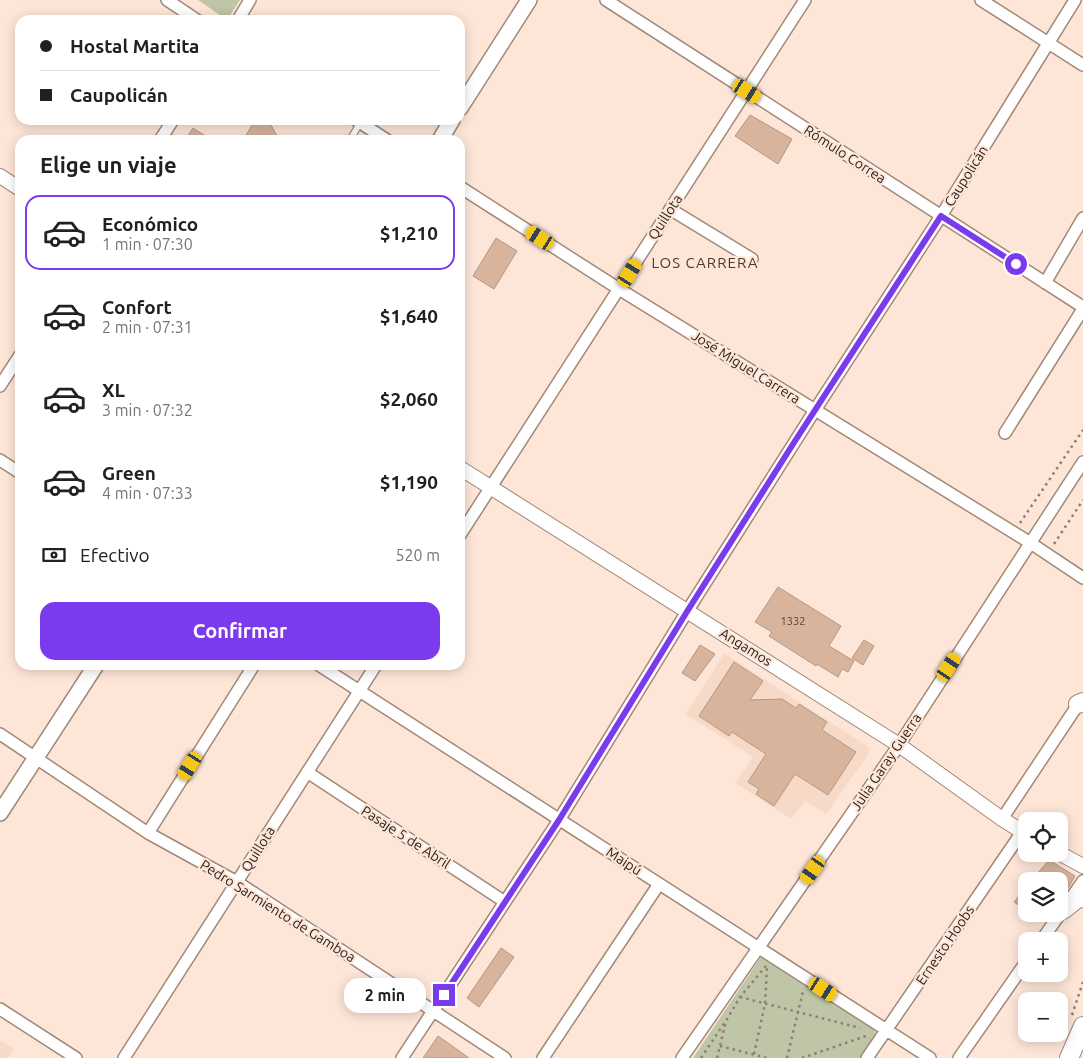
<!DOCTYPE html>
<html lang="es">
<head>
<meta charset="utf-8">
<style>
  :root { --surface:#fff; --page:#f2f2f2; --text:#202124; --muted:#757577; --line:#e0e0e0; --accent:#7c3aed }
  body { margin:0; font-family:Ubuntu,sans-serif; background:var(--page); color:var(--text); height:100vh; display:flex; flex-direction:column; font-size:19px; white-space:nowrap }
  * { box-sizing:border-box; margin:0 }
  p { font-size:16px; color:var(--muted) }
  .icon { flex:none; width:28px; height:28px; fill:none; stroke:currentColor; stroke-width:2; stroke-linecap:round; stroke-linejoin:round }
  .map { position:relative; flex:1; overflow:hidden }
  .drawer { position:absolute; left:15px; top:135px; width:450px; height:535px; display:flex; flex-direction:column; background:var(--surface); border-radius:15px; box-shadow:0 2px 12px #0003 }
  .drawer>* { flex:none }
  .banner { position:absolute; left:15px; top:15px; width:450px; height:110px; border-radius:15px; box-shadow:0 2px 12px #0003; display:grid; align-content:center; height:110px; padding:0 25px; background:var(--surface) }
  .controls { position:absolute; left:1018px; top:812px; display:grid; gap:10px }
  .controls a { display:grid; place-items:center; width:50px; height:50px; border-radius:10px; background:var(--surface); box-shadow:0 2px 12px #0003; font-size:25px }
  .end { position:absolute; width:22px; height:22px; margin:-11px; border:6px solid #7c3aed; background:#fff; box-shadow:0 0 0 2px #fff }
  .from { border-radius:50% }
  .bubble { position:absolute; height:35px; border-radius:15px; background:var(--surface); box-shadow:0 2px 12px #0003; font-size:16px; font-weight:600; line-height:35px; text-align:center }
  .car { position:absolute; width:15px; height:30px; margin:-15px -8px; border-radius:6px; box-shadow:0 0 4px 1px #0007; background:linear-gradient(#f5c518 24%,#345 0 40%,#f5c518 0 76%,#345 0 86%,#f5c518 0) }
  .banner b { display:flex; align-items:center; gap:18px; height:48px; font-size:19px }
  .banner b+b { border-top:1px solid var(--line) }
  .banner i { width:12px; height:12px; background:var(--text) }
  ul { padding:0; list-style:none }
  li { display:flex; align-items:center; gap:15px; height:75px; margin:0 10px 8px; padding:0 15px; border:2px solid transparent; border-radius:15px }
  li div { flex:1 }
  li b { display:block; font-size:19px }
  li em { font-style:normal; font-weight:600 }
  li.current { border-color:var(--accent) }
  li>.icon { width:45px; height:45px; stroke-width:1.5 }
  h2 { padding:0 25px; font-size:22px; line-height:60px }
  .pay { display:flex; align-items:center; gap:12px; height:55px; padding:0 25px; font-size:19px }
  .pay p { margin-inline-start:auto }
  .action { display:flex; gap:10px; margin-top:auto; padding:10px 25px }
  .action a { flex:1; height:58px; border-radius:15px; background:var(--accent); color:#fff; font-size:20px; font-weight:600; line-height:58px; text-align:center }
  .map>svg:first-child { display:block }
  .built { fill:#f6dac7 }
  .green { fill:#bec6a7 }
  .building { fill:#d8b49d; stroke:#b39887 }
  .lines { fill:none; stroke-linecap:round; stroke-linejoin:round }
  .service-casing { stroke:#a28877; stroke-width:8 }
  .minor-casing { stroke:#a28877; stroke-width:14 }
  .tertiary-casing { stroke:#a28877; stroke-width:16 }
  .secondary-casing { stroke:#a28877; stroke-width:18 }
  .primary-casing { stroke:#a28877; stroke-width:20 }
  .path { stroke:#8e7e74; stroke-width:2.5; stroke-dasharray:2.5 4; stroke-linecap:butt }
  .service { stroke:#fff; stroke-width:5.5 }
  .minor { stroke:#fff; stroke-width:11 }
  .tertiary { stroke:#fff; stroke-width:14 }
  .secondary { stroke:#fff; stroke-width:15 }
  .primary { stroke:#fff; stroke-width:18 }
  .route { stroke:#7c3aed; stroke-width:6 }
  .labels { text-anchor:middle; stroke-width:4.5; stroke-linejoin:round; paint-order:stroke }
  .number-label { font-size:11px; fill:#534338 }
  .street-label { font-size:14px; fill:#271d17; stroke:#fde6d8 }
  .neighbourhood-label { font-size:15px; letter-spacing:1px; fill:#4e3829; stroke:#fde6d8 }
</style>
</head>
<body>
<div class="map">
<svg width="1083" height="1058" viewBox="0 0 1083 1058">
  <rect width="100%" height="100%" fill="#fde6d8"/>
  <path class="built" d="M724 653 869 747 868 755 826 814 805 801 791 819 735 783 753 757 686 714Z
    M0 1040 14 1049 8 1058H0Z"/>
  <path class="green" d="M198 0H240L227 20Z
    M761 957 772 958 875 1024C877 1038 869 1047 862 1058H693Z"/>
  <path class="building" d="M750 115 792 139 778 164 735 136Z
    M254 122 270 123 279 140H243Z
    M193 128 212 140H185Z
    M496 238 517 251 494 289 473 276Z
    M778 587 841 626 829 646 854 661 848 672 842 669 838 677 817 664 816 666 769 636 772 632 755 622Z
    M864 640 874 646 863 665 852 658Z
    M700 645 715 654 695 681 682 673Z
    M734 662 763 681 750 700 782 699 796 708 799 704 827 722 822 730 856 752 828 795 795 774 774 806 756 794 759 789 748 782 766 754 732 732 729 736 699 716Z
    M1049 860 1075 876 1065 893 1059 900V881H1031Z
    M1026 887V910L1014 902Z
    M501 948 514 957 479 1007 467 998Z
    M438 1036 469 1058H423Z"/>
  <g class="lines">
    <g class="service-casing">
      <path id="service" d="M350 140 360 123"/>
    </g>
    <g class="minor-casing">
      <path id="minor" d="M167 0 197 20
        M606 0 1083 307
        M981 0 1083 65
        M238 20 250 0
        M356 120 387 140
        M160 140 173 120
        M460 187 619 289 1029 542 1083 578
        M670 209 752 259
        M1045 283 1083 218
        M0 386 20 355
        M1005 433 1083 309
        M0 460 20 473
        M460 535 805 0
        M319 665 930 1058
        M0 734 148 833 237 882 505 1058
        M307 772 505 902
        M1002 819 1081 700
        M148 833 254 665
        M1041 941 1083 881
        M0 1009 76 1058
        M124 1058 376 665
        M402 1058 559 820 688 610 815 410 941 216 1075 0
        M543 1058 659 884
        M682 1058 899 745 1083 462
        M867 1058 1022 832
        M959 1058 1026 962"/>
    </g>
    <g class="tertiary-casing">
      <path id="tertiary" d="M0 176 20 189
        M460 468 899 745 1002 819 1026 834
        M1059 853 1083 866"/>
    </g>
    <g class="secondary-casing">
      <path id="secondary" d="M460 108 529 0
        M440 140 452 120
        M0 813 96 665"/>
    </g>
    <g class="primary-casing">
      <path id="primary" d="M1078 704 1083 702
        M1063 910 1077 899 1083 898
        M1069 1058 1083 1026"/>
    </g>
    <path class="path" d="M1020 523 1083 430
      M1054 544 1083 500
      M740 997 860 1028
      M1072 1015 1083 982
      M720 1046 767 1058
      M754 1054 765 1004 767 967
      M701 1058 725 1022
      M717 1058 726 1021 740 997 766 966
      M787 1058 803 991
      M802 1058 869 1035"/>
    <use href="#service" class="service"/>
    <use href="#minor" class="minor"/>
    <use href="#tertiary" class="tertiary"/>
    <use href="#secondary" class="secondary"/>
    <use href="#primary" class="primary"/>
  </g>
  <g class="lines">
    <path class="route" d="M444 995 559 820 688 610 795 441 941 216 1016 264"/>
  </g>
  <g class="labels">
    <g class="number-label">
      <text x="793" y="625">1332</text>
    </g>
    <g class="street-label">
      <text transform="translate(845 154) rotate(33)" y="5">Rómulo Correa</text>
      <text transform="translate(966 176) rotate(-58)" y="5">Caupolicán</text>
      <text transform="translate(665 217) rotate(-57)" y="5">Quillota</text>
      <text transform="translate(746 367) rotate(32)" y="5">José Miguel Carrera</text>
      <text transform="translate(746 647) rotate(32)" y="5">Angamos</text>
      <text transform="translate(886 762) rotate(-56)" y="5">Julia Garay Guerra</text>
      <text transform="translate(406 837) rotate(33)" y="5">Pasaje 5 de Abril</text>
      <text transform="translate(258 849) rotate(-58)" y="5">Quillota</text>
      <text transform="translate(624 861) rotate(33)" y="5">Maipú</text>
      <text transform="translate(278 911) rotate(32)" y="5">Pedro Sarmiento de Gamboa</text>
      <text transform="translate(945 945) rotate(-56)" y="5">Ernesto Hoobs</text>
    </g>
    <g class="neighbourhood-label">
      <text x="705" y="268">LOS CARRERA</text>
    </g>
  </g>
</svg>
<div class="controls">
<a><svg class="icon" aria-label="locate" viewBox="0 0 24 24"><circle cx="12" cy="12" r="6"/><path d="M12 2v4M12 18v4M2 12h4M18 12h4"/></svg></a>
<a><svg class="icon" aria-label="layers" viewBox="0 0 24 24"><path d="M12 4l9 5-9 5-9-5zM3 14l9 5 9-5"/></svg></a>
<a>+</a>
<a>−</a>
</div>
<i class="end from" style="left:1016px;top:264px"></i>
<i class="end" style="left:444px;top:995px"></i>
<div class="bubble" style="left:344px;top:978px;width:82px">2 min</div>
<i class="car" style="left:747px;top:91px;rotate:123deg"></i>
<i class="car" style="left:540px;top:238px;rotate:303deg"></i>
<i class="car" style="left:630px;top:273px;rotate:32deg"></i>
<i class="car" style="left:949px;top:667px;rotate:33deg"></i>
<i class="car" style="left:190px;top:766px;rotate:212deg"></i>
<i class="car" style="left:813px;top:870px;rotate:215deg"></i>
<i class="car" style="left:823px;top:989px;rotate:123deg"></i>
<div class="banner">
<b><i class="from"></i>Hostal Martita</b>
<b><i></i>Caupolicán</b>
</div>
<section class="drawer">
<h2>Elige un viaje</h2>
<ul>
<li class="current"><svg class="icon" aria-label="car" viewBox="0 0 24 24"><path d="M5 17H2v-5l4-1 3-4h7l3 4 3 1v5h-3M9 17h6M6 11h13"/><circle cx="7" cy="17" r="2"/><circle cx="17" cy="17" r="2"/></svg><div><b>Económico</b><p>1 min · 07:30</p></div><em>$1,210</em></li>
<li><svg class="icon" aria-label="car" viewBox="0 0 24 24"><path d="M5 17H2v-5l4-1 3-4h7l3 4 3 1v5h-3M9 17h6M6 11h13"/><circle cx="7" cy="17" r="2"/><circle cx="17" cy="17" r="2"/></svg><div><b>Confort</b><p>2 min · 07:31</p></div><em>$1,640</em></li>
<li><svg class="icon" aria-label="car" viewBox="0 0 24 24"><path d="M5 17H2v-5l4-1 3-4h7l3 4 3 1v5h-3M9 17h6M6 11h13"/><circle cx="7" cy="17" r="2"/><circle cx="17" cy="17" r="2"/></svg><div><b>XL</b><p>3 min · 07:32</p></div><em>$2,060</em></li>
<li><svg class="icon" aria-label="car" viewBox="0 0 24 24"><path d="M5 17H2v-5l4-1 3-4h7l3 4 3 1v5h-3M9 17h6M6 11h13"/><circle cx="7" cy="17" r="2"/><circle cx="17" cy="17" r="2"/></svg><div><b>Green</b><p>4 min · 07:33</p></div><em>$1,190</em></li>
</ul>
<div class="pay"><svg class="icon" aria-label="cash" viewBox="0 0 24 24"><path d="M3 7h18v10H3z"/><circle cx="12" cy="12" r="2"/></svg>Efectivo<p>520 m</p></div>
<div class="action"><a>Confirmar</a></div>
</section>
</div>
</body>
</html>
